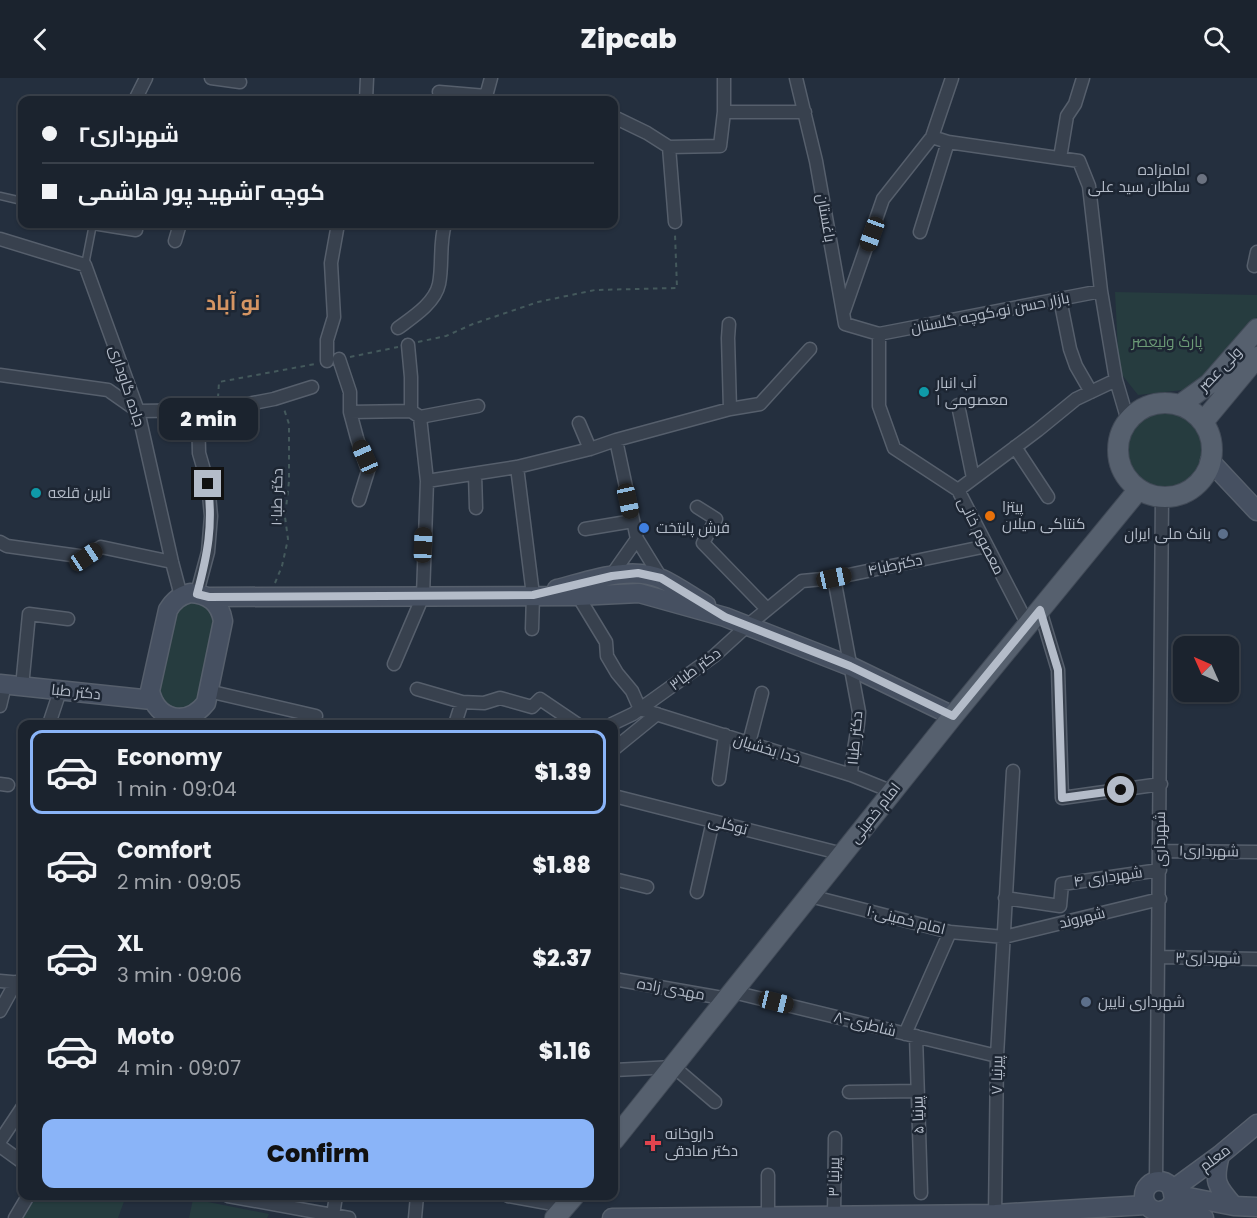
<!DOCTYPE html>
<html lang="en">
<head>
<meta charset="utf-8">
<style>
  :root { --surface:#1b232e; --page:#242b36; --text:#f1f3f6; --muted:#a0a4aa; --line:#39404a; --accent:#8ab4f8 }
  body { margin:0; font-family:Poppins,Cairo,sans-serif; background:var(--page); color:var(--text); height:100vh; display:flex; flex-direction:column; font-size:22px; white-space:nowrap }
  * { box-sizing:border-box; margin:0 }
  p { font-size:20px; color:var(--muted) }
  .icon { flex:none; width:33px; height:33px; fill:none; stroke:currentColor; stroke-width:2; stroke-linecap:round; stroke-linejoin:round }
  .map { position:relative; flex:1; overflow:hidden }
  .sheet { position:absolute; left:18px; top:642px; width:600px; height:480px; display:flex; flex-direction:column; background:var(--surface); border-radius:12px; box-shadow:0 2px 4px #0004,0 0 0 2px var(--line) }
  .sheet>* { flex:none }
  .hud { position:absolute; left:18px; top:18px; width:600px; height:132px; border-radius:12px; box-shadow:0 2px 4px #0004,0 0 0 2px var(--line); display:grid; align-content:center; height:132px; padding:0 24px; background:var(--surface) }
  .needle { width:39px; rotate:315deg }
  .fabs { position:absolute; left:1173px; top:558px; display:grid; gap:12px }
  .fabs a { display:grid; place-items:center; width:66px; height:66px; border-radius:12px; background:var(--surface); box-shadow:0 2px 4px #0004,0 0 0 2px var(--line); font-size:30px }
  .end { position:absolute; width:27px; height:27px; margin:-14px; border:8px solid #b4bcc9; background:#111; box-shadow:0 0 0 3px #111 }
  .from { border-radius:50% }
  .bubble { position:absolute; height:42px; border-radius:12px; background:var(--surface); box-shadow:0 2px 4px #0004,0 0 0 2px var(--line); font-size:20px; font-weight:800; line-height:42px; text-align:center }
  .car { position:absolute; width:18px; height:36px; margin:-18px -9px; border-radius:8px; box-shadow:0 0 4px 2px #0007; background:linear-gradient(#222 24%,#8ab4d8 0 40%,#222 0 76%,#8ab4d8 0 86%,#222 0) }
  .hud b { display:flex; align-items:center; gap:21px; height:57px; font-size:22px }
  .hud b+b { border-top:2px solid var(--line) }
  .hud i { width:15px; height:15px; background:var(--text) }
  ul { padding:10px 0 0; list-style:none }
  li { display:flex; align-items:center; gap:18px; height:84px; margin:0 12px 9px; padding:0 12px; border:3px solid transparent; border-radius:12px }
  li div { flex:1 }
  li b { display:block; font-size:22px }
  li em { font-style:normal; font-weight:800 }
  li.active { border-color:var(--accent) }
  li>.icon { width:54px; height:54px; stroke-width:1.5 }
  .cta { display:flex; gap:12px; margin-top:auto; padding:12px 24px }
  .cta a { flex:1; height:69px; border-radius:12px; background:var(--accent); color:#111; font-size:24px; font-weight:800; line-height:69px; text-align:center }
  header { display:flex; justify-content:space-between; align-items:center; height:78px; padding:0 24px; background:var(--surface); font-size:27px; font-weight:800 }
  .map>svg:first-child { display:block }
  .green { fill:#263c3f }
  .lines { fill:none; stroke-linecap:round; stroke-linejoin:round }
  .lane-casing { stroke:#565f6c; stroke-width:9 }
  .street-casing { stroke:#565f6c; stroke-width:15 }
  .secondary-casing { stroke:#565f6c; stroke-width:21 }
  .primary-casing { stroke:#414a57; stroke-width:22 }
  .path { stroke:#44595c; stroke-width:2; stroke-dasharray:4.5 4.5; stroke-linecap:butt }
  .lane { stroke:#38414e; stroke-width:6 }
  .street { stroke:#38414e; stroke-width:12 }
  .secondary { stroke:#465061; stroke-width:18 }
  .primary { stroke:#56606e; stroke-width:20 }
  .route { stroke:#b4bcc9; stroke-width:8 }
  .worship-dot { fill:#6b7280; stroke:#1d2633; stroke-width:2 }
  .culture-dot { fill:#0f9aa8; stroke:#1d2633; stroke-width:2 }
  .food-dot { fill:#e8710a; stroke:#1d2633; stroke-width:2 }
  .shop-dot { fill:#3f7fe0; stroke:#1d2633; stroke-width:2 }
  .service-dot { fill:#5c6f8a; stroke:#1d2633; stroke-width:2 }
  .health-dot { fill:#e0444e; stroke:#1d2633; stroke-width:2 }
  .labels { text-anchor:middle; stroke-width:5; stroke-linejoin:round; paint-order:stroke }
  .poi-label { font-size:15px; fill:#b4bcc9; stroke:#1d2633; text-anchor:start }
  .street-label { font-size:15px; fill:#b4bcc9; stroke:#1d2633 }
  .park-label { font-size:15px; fill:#6b9a76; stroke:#1d2633 }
  .district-label { font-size:21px; font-weight:bold; fill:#d59563; stroke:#1d2633 }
</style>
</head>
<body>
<header><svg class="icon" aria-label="back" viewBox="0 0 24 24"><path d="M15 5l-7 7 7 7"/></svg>Zipcab<svg class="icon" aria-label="search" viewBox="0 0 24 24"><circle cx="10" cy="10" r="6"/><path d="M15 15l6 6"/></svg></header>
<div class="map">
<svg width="1257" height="1140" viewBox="0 0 1257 1140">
  <rect width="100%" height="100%" fill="#242f3e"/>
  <path class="green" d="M1115 214 1257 217V239L1201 310 1138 317 1119 293Z
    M1127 372a38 38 0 1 1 76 0a38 38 0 1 1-76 0Z
    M192 523 199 524 211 531 214 543 198 620 191 627 179 632 167 626 158 613 174 536 180 528Z
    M37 1118H126L118 1140H22Z
    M193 1121 269 1136 267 1140H189Z"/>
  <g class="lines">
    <g class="lane-casing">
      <path id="lane" d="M0 118 22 123
        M85 187 93 146"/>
    </g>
    <g class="street-casing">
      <path id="street" d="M211 0 240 4
        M796 0 816 83 845 246 879 256 1101 213
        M439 14 486 18
        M135 22 146 0
        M366 22 367 0
        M485 22 491 0
        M724 34H805
        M614 39 647 55 669 69 720 68 724 34V0
        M932 59 948 64 1079 83 1089 108 1101 213 1116 302 1128 343
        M669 69 675 144
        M1060 80 1067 38 1075 26 1083 0
        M99 146 136 152
        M920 154 948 64
        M0 161 85 187 138 333 172 484 181 518
        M175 163 180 146
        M1254 188 1257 174
        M1060 221 1070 271 1076 288 1091 314
        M844 233 883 121 932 59 952 0
        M398 250C413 239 435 225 439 206 443 186 439 166 445 146
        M879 256V328L894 370 958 412 1028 547
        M339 281 350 314V334L357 360 368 393 359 422
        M327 283V262L334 239 331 185 338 146
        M0 297 108 312 138 333 217 332 274 321 312 309
        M958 327 973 400
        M730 331 760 326 810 271
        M350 334 411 333
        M420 339 478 328
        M579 345 590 371
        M616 362 637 461 661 500
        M1015 369 1048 419
        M517 389 533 517 532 551
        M475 396 476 430
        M427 403 517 389 590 371 616 362 730 331 728 260 729 246
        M958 412 1038 352 1076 321 1116 302
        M697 429 716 441 703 465 767 531
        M585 451 633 443
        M0 464 7 468 86 479 101 469 172 484
        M611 498 637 461
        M834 500 859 634C858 656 852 675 851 697
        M197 515 208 474 211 438 208 406 199 375 198 332
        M578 518 606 564 607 578 617 595 632 613 640 631
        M1040 532 1058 592 1062 720 1161 706
        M394 586 423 518 427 403 420 339 411 333V299L408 267
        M22 609 29 536 68 541
        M417 611 462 624 484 625 500 620 532 629 540 621 577 646
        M208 613 316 638
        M0 628 5 607
        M640 631 851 697 893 714
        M49 646 60 613
        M455 646 462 624
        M612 646 633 636 714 578 747 548 802 503 834 500 987 468
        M749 665 762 615
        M614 671 657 636
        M719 701 725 657
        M0 706 8 707
        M614 718 843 776
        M1160 773 1257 774
        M614 801 647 809
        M697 814 713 743
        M810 818 950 854 1004 859 1160 821
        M1005 820 1060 828 1062 806 1160 792
        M1160 879 1257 881
        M614 901 728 921
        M0 903 22 905
        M733 914 997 978
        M0 933 16 904
        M905 956 950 854
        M916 958 921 1115
        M614 992 674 989 715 1024
        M849 1014 917 1013
        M0 1063 22 1030
        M0 1068 22 1084
        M1156 1103 1162 419
        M228 1118 349 1140
        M508 1118 553 1126
        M333 1137 336 1118
        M834 1138 835 1060
        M768 1139V1097
        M15 1140 28 1118
        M415 1140 417 1118
        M995 1140 997 978 1013 693"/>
    </g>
    <g class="secondary-casing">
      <path id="secondary" d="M1210 383 1257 433
        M557 511C589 503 630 487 662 501 677 508 692 519 706 527
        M190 515C209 516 220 525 223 543L206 625C187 649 157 643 150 613L168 532C174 522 180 518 190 515Z
        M209 519 578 518 639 515 725 539 850 588 953 638
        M0 606 152 622
        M1220 1077C1213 1103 1216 1108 1234 1128
        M1144 1118a15 15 0 1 1 30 0a15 15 0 1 1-30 0Z
        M1172 1112 1220 1077 1257 1046
        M1173 1116 1234 1128 1257 1129
        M1163 1132 1204 1140
        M612 1140 995 1136 1146 1127"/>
    </g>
    <g class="primary-casing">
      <path id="primary" d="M1118 372a47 47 0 1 1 94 0a47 47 0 1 1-94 0Z
        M1180 327 1209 306 1257 251
        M1203 344 1257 279
        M614 1062 953 638 1139 411
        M555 1140 574 1118"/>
    </g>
    <path class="path" d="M418 264 446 258 473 246 538 224 595 212 677 210 675 156
      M350 279 398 269
      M218 320 219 304 315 286
      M275 505 282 488 288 461 285 439 289 403V346L284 331"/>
    <use href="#lane" class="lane"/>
    <use href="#street" class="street"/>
    <use href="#secondary" class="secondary"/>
    <use href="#primary" class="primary"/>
  </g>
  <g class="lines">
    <path class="route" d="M208 406C213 448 208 475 197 516L209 519 533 517 612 498 638 495 661 500 725 539 850 588 953 638 1040 532 1058 592 1062 720 1121 712"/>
  </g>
  <circle class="worship-dot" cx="1202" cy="101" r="6"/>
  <g class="culture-dot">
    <circle cx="924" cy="314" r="6"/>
    <circle cx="36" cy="415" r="6"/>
  </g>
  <circle class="food-dot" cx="990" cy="438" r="6"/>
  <circle class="shop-dot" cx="644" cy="450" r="6"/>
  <g class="service-dot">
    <circle cx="1223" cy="456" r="6"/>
    <circle cx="1086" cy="924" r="6"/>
  </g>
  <path class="health-dot" d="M650 1056h6v6h6v6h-6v6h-6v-6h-6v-6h6z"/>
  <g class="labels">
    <g class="poi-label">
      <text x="1190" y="97" text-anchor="end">امامزاده<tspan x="1190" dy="17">سلطان سید علی</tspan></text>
      <text x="936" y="310">آب انبار<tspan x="936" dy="17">معصومی ۱</tspan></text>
      <text x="48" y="420">نارین قلعه</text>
      <text x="1002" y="434">پیتزا<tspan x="1002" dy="17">کنتاکی میلان</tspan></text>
      <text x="656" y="455">فرش پایتخت</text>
      <text x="1211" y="461" text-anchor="end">بانک ملی ایران</text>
      <text x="1098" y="929">شهرداری نایین</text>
      <text x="665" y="1061">داروخانه<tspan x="665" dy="17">دکتر صادقی</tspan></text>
    </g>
    <g class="street-label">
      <text transform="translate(826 140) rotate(80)" y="5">باغستان</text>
      <text transform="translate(990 235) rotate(-11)" y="5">بازار حسن نو،کوچه گلستان</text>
      <text transform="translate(1220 291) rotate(-46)" y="5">ولی عصر</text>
      <text transform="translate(127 308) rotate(72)" y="5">جاده گاوداری</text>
      <text transform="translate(277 419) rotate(-89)" y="5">دکتر طبا۱۰</text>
      <text transform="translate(981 458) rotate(63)" y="5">معصوم خانی</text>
      <text transform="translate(895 487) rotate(-12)" y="5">دکترطبا۴</text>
      <text transform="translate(695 591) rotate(-37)" y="5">دکتر طبا۳</text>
      <text transform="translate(76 614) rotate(6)" y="5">دکتر طبا</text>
      <text transform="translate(855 660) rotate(-85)" y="5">دکتر طبا۱</text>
      <text transform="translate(767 671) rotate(17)" y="5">خدا بخشیان</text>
      <text transform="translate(875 735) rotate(-52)" y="5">امام خمینی</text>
      <text transform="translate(728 747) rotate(14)" y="5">توکلی</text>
      <text transform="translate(1160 761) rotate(-90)" y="5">شهرداری</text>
      <text transform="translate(1209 773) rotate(1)" y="5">شهرداری۱</text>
      <text transform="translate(1108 799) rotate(-8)" y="5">شهرداری ۴</text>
      <text transform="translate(1082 840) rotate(-14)" y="5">شهروند</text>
      <text transform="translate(906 842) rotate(14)" y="5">امام خمینی۱۰</text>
      <text transform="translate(1208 880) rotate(1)" y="5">شهرداری۳</text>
      <text transform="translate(671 911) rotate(10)" y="5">مهدی زاده</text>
      <text transform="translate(865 946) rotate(14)" y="5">۸-شاطری</text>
      <text transform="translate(997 997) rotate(-89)" y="5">پیرنیا ۷</text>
      <text transform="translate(918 1037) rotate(-92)" y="5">پیرنیا ۵</text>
      <text transform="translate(1215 1080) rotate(-37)" y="5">معلم</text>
      <text transform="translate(834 1099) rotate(-89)" y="5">پیرنیا ۳</text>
    </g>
    <g class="park-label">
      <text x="1167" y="269">پارک ولیعصر</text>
    </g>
    <g class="district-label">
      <text x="233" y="232">نو آباد</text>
    </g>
  </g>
</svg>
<div class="fabs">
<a><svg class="needle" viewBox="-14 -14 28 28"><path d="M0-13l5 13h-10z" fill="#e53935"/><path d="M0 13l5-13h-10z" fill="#a0a4aa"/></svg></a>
</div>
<i class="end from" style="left:1121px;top:712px"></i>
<i class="end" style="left:208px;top:406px"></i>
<div class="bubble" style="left:159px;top:320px;width:99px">2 min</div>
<i class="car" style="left:872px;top:156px;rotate:200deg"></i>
<i class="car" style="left:365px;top:379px;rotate:336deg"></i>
<i class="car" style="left:628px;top:423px;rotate:168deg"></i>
<i class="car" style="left:423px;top:467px;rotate:2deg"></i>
<i class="car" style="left:86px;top:479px;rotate:56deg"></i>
<i class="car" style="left:834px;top:500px;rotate:78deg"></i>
<i class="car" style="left:776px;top:924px;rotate:104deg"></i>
<div class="hud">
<b><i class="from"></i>شهرداری۲</b>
<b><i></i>کوچه ۲شهید پور هاشمی</b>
</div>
<section class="sheet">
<ul>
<li class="active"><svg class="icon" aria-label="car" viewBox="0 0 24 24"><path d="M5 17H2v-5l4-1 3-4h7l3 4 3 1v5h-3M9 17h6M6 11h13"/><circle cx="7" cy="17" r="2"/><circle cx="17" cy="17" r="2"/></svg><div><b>Economy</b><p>1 min · 09:04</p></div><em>$1.39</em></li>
<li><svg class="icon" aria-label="car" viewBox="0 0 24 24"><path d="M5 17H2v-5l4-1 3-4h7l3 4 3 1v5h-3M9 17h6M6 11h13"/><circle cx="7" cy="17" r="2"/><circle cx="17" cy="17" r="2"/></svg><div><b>Comfort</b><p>2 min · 09:05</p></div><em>$1.88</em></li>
<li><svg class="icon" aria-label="car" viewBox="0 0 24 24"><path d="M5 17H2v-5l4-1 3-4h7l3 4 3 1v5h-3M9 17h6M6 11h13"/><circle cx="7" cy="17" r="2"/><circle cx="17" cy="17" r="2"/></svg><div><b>XL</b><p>3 min · 09:06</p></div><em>$2.37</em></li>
<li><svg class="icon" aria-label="car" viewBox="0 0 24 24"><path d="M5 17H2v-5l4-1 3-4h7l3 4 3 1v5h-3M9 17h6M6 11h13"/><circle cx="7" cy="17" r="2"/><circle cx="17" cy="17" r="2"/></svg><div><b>Moto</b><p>4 min · 09:07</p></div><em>$1.16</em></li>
</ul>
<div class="cta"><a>Confirm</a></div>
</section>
</div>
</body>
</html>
